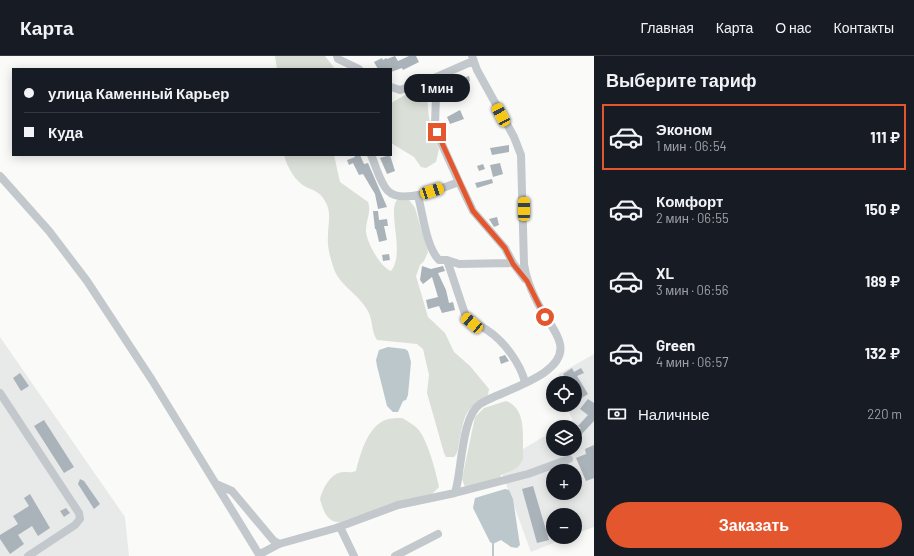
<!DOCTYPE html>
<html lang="ru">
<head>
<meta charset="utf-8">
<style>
  :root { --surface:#171b24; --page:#242831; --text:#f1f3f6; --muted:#9ea1a6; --line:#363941; --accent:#e4572e }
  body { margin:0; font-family:Barlow,sans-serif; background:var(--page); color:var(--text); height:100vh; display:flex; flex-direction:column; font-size:15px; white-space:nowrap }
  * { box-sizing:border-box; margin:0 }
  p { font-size:13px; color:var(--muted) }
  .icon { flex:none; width:22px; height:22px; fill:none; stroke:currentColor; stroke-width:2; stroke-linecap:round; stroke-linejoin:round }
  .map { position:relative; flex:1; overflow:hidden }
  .details { display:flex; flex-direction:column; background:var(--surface); width:320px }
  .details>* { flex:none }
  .top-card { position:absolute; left:12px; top:12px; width:380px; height:88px; border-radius:0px; box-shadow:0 2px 10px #0003; display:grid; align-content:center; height:88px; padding:0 12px; background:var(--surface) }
  .buttons { position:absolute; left:546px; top:320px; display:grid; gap:8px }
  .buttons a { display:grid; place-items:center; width:36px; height:36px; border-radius:50%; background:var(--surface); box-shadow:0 2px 10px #0003; font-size:20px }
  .end { position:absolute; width:18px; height:18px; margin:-9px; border:5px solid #e4572e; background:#fff; box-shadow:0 0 0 2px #fff }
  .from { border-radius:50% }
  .bubble { position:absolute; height:28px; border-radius:14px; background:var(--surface); box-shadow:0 2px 10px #0003; font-size:13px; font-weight:700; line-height:28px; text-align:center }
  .car { position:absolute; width:12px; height:24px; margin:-12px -6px; border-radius:5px; box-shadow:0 0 3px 1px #0007; background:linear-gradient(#f5c518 24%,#345 0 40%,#f5c518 0 76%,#345 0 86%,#f5c518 0) }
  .top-card b { display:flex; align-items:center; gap:14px; height:38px; font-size:15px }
  .top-card b+b { border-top:1px solid var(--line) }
  .top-card i { width:10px; height:10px; background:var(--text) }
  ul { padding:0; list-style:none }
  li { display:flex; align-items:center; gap:12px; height:66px; margin:0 8px 6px; padding:0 4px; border:2px solid transparent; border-radius:0px }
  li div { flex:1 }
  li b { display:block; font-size:15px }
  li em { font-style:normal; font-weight:700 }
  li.selected { border-color:var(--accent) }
  li>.icon { width:36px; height:36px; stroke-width:1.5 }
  h2 { padding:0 12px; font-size:18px; line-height:48px }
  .pay { display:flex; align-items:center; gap:10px; height:44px; padding:0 12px; font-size:15px }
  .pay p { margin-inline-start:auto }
  .action { display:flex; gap:8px; margin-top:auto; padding:8px 12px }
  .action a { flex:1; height:46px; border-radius:24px; background:var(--accent); color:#fff; font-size:16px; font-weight:700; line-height:46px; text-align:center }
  header { display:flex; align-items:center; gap:24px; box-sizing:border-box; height:56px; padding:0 20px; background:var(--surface); border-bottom:1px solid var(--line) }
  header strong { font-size:19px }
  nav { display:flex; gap:22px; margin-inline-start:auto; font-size:14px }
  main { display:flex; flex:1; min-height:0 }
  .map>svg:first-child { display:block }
  .built { fill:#e8e9e9; fill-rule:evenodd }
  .green { fill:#dadfd7 }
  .water { fill:#bbc7cb }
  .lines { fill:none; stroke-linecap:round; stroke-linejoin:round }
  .stream { stroke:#bbc7cb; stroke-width:2 }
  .building { fill:#aab3b9 }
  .minor { stroke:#c3c8cc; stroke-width:8 }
  .route { stroke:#e4572e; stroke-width:5 }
</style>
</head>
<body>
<header>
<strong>Карта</strong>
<nav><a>Главная</a><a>Карта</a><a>О нас</a><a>Контакты</a></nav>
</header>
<main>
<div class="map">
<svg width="594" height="500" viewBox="0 0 594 500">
  <rect width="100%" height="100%" fill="#fafaf8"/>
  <path class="built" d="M0 281 125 461 129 500H0Z
    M594 298V471L575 478V459H553V481H568L531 496 502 417 518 396 553 375V393H575V371H560L573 364 565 349H575V327H556L559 318ZM553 415H575V437H553Z"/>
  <path class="green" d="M275 0H325L335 13H277Z
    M416 33 420 34 427 39 429 62 439 93 436 106 426 112 421 111 414 101 391 87V47Z
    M284 99H334L340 126 368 146C372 156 365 166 366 176 367 187 381 212 391 215 406 197 386 153 398 143L409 144 415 152 428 196 424 205 420 209 416 220 428 261 445 277 454 296 470 310 489 333 488 339C463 355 465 359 459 387 458 392 458 397 454 401H446L444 397 427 337 429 319 423 293 417 288 377 284C371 275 373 264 368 255 359 238 338 229 333 210 330 201 327 190 328 180 328 167 332 156 325 145 320 136 315 135 306 131 295 125 287 111 284 99Z
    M506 345C528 353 522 384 523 403 518 414 510 415 501 419L500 422 465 431 462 423 475 361 484 352Z
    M402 362C407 365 413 368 417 372 428 384 436 416 439 431L432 438 403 444 340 466C327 467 323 454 320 443 323 432 331 416 344 416 350 416 351 417 356 415 360 399 367 373 383 365 389 362 396 362 402 362Z"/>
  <path class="water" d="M388 291 405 293 408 295 411 306 408 339 406 344 403 345 398 356H393L387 350 377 310 376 304 379 294Z
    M505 433 509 434 513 443 519 483 520 489 517 492 511 491 501 484 493 488 490 486 473 452 475 442Z"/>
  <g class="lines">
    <path class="stream" d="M493 488V500"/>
  </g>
  <path class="building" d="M395 0 398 5 409 0H416L419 6 403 14 402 12 391 16V13H378L374 6 382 2 383 4 386 2 387 3Z
    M469 20 470 25 465 27 463 22Z
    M456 32 458 40 450 43 447 36Z
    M460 54 464 63 450 68 447 61Z
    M509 89V96L492 99 490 92Z
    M354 99H360L364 108 368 107 387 151 378 153 375 138 363 118 359 119 353 107 349 109 347 104 355 101Z
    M390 99 395 115 387 118 380 102Z
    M500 107 503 118 493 121 490 109Z
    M483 108 485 113 479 115 477 110Z
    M492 123 493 127 477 132 475 127Z
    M373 155H378L379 164 387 163 388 170H384L387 184 379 186 376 173H375Z
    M497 161 499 169 494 171 489 163Z
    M389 198 390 204 383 205 382 199Z
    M422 210 431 213 443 210 445 215 438 217 446 234 449 247 453 246 455 254 442 257 439 250 428 253 426 244 438 241 432 221 423 228 420 224Z
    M505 299 509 305 501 308 499 301Z
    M572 312 574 316 581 312 584 317 577 320 588 338 575 346V327H568L563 318Z
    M20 317 29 330 21 335 13 322Z
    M588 343 594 347V365L579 381 576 375 581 372 578 370 588 359 580 353Z
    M44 364 74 411 64 417 34 370Z
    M594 389V422L586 425 576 402 586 398 585 393Z
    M80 423 84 425 100 448 94 453 78 428Z
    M533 430 549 484 537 487 522 433Z
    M30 438 50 472 38 480 32 470 18 479 24 488 10 498 0 483V479L18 468 13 460 29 450 24 442Z
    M66 452 70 457 64 461 60 455Z"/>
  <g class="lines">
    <path class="minor" d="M337 0 338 3 359 13
      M473 5 432 23 436 40 435 68 440 84 459 126 473 155 505 192 513 207 525 223
      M391 31 400 34 432 23
      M371 99C376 110 380 127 388 135 402 149 443 132 459 126
      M0 120 49 175 87 225 152 324 260 500
      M418 140C423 158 426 191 439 204H447L459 208 513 207
      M447 204 466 261C472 267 480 269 487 274 504 285 520 307 525 326
      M0 337 79 457 80 463 75 469 28 500
      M216 428 232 435 273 484 279 488
      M455 437C462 415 461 361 480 348 499 335 567 320 560 288 558 278 551 269 546 261 535 244 527 228 524 208L521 99 514 81 477 14 472 0
      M340 471 354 500
      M260 498 279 488 336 472 398 449 455 437 528 418 569 403
      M395 500 438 478"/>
  </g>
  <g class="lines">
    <path class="route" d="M437 76 473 155 505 192 513 208 527 225 545 261"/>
  </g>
</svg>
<div class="buttons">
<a><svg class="icon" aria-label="locate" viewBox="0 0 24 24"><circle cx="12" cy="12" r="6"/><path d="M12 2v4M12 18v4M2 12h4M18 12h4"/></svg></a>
<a><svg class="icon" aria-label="layers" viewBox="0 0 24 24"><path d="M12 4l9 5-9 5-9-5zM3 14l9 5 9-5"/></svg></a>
<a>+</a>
<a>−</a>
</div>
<i class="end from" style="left:545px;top:261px"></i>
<i class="end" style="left:437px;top:76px"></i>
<div class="bubble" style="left:404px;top:18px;width:66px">1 мин</div>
<i class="car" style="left:501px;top:59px;rotate:332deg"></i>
<i class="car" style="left:432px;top:135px;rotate:72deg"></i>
<i class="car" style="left:524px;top:153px;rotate:0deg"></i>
<i class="car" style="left:472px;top:267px;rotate:310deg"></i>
<div class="top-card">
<b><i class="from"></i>улица Каменный Карьер</b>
<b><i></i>Куда</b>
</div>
</div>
<section class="details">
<h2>Выберите тариф</h2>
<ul>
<li class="selected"><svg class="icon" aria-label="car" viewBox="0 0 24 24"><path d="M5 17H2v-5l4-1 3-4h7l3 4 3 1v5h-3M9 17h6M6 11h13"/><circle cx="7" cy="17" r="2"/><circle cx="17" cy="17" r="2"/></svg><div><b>Эконом</b><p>1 мин · 06:54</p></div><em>111 ₽</em></li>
<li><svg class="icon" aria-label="car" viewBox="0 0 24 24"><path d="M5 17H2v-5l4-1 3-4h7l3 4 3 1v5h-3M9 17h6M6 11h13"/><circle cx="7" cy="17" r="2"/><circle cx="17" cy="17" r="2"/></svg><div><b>Комфорт</b><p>2 мин · 06:55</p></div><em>150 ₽</em></li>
<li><svg class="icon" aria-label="car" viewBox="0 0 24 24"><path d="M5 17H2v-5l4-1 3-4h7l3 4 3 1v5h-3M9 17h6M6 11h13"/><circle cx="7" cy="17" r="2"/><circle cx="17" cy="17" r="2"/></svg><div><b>XL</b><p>3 мин · 06:56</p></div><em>189 ₽</em></li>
<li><svg class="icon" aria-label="car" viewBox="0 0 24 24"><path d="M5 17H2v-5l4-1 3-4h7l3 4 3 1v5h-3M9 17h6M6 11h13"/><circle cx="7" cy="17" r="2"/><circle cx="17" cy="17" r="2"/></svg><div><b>Green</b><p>4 мин · 06:57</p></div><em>132 ₽</em></li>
</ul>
<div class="pay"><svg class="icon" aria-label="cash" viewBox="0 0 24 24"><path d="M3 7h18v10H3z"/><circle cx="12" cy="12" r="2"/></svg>Наличные<p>220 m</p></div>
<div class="action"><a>Заказать</a></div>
</section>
</main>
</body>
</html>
